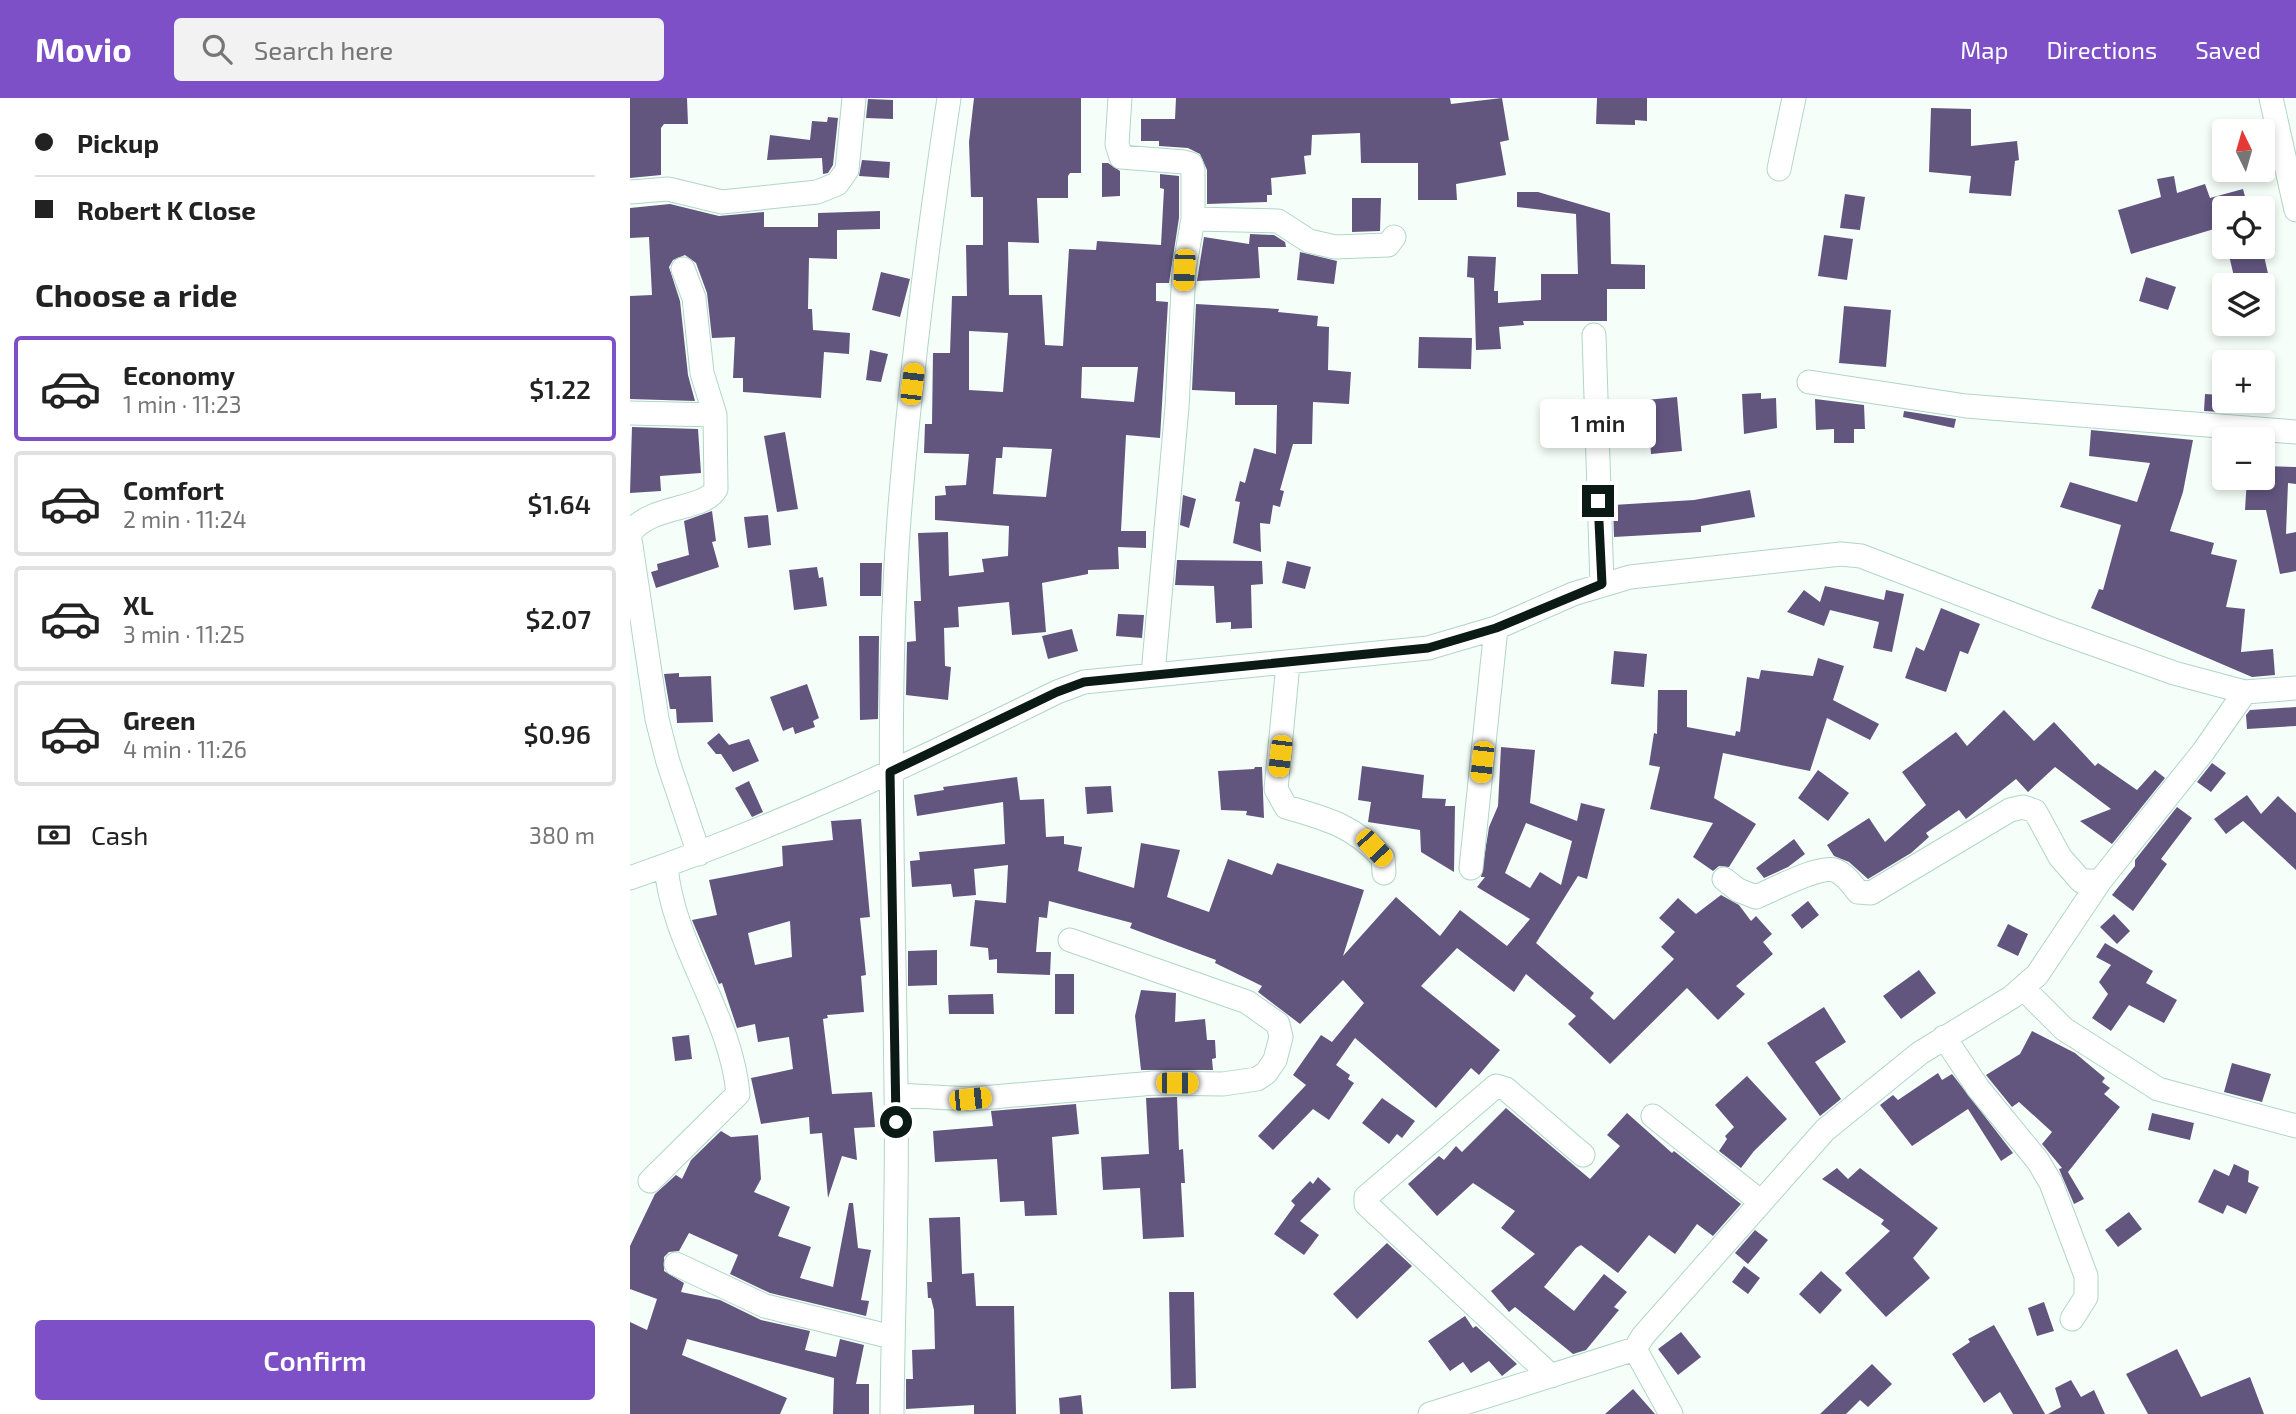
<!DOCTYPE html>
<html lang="en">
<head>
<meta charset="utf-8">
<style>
  :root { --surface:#fff; --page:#f2f2f2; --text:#222; --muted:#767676; --line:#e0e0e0; --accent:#7d50c8 }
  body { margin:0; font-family:"Exo 2",sans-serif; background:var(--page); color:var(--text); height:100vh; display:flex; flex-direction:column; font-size:26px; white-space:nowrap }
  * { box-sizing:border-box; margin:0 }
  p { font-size:23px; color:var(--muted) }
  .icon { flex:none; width:38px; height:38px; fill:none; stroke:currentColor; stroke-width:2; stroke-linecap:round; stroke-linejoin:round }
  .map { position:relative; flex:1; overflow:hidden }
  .drawer { display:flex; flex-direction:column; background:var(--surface); width:630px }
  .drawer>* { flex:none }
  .top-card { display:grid; align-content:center; height:154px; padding:0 35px; background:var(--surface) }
  .needle { width:46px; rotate:355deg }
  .buttons { position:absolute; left:1582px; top:21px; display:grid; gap:14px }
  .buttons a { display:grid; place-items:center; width:63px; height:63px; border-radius:7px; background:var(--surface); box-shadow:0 4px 10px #0003; font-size:35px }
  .end { position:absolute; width:32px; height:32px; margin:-16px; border:9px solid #0c1a15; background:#fff; box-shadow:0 0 0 4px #fff }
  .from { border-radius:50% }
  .bubble { position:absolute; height:49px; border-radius:7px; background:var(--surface); box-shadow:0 4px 10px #0003; font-size:23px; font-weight:600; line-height:49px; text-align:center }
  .car { position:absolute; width:21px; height:42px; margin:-21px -10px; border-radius:9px; box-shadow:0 0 5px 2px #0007; background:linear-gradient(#f5c518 24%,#345 0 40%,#f5c518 0 76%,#345 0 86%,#f5c518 0) }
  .top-card b { display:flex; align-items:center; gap:24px; height:66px; font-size:26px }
  .top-card b+b { border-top:2px solid var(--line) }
  .top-card i { width:18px; height:18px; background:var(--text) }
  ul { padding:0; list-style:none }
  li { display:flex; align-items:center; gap:21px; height:105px; margin:0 14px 10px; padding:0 21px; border:4px solid var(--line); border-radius:7px }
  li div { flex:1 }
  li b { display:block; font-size:26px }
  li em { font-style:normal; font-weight:600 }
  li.active { border-color:var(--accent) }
  li>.icon { width:63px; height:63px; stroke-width:1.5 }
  h2 { padding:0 35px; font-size:32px; line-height:84px }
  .pay { display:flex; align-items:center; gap:18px; height:77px; padding:0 35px; font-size:26px }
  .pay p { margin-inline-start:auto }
  .primary-button { display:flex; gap:14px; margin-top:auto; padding:14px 35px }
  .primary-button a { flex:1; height:80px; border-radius:7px; background:var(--accent); color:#fff; font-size:28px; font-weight:600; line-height:80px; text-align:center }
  header { display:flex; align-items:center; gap:42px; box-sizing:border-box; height:98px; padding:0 35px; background:var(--accent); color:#fff }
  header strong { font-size:33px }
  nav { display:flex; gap:38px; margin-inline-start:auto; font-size:24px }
  .search { width:490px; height:63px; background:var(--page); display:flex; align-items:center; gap:18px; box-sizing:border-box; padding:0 24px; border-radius:7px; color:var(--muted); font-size:26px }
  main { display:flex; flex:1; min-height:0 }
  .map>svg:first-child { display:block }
  .building { fill:#62567f; fill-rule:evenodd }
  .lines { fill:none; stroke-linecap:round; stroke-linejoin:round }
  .minor-casing { stroke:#b0d6c7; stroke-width:25 }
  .minor { stroke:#fff; stroke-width:23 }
  .route { stroke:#0c1a15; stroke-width:9 }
</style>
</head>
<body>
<header>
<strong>Movio</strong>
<div class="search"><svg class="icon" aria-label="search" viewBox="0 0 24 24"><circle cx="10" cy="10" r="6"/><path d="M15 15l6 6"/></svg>Search here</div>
<nav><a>Map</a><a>Directions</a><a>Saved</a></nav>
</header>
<main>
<section class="drawer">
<div class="top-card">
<b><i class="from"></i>Pickup</b>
<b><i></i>Robert K Close</b>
</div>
<h2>Choose a ride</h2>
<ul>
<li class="active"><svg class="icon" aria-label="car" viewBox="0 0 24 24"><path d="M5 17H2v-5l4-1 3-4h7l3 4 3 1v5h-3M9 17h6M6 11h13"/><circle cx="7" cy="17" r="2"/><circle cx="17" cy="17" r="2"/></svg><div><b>Economy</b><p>1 min · 11:23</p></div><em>$1.22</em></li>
<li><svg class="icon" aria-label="car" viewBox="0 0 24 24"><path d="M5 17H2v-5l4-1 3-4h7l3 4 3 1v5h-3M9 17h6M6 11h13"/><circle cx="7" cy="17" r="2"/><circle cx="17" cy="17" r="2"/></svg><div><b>Comfort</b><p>2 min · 11:24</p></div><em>$1.64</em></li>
<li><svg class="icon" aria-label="car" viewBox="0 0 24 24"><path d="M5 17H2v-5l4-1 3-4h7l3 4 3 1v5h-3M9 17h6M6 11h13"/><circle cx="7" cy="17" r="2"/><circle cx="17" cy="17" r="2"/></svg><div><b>XL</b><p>3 min · 11:25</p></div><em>$2.07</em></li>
<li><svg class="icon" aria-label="car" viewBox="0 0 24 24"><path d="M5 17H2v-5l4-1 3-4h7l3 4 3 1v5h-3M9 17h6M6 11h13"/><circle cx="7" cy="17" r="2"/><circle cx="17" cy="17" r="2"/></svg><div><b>Green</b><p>4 min · 11:26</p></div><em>$0.96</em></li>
</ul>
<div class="pay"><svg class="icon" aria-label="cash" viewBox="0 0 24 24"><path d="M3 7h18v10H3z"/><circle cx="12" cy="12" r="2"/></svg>Cash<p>380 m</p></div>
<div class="primary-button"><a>Confirm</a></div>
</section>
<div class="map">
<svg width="1666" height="1316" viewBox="0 0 1666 1316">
  <rect width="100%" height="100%" fill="#f6fefa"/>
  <path class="building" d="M0 0H57L58 26H34L31 30V77L0 80Z
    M344 0H451V75H440L438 78V100H407L409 145 378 144 379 197H412L415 247 433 248 439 151 466 152 467 143 531 147 534 91 530 90V76L549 78V120L539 185H526V203L538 204 530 340 496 337 491 433H516V450L488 449 489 471 458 472V476L412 485 416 534 382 537 379 504 328 509 329 529 314 530 315 568 321 569 318 602 276 597 277 544 286 543 284 503H291L288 435 318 434 319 478 354 474 352 461 378 458 379 428 305 422V398L316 397 315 388 336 387 339 356 294 355 295 326H302L303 255H320L322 198H337L336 147H353V99H341L339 44ZM339 233 378 235 373 294 339 292ZM452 269H508L504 304 451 300ZM373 349 422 351 416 399 363 396 366 360H372Z
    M546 0H820L821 6 872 0 879 42 870 44 876 77 826 86 827 102H788V65H731L730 35 682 37 681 57 674 58 676 76 641 80 642 97H637V104L577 106V72L570 56 558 50 529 48V43H511V21H545Z
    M967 0H1017V23L1005 22V27L966 26Z
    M238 1 263 2V21L236 20Z
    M1301 10 1341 11V48L1387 43 1389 62 1385 63 1381 98 1339 95 1341 78 1299 74Z
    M198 19 208 20 203 67 198 75 193 76 192 60 137 62 140 37 180 42 182 23 197 24Z
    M232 62 260 64 259 80 229 78Z
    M472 65H478L490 73V98L472 99Z
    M1544 78 1547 95 1575 86 1580 100 1613 91 1618 110H1594V128L1501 156 1488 112 1531 99 1527 81Z
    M887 94H908L980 115 981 166 1015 167V191H977V223H893L894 227 869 229 871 251 846 252 844 180 837 179 838 158 866 159 864 193H868V205L911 202V176H948L946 116 887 109Z
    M1215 96 1235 99 1230 132 1210 130Z
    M722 100H751L750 133 722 134Z
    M40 106 89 118 134 114V129H188V115L250 113V131L207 132V161L179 160 178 211H182L183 232 220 235 219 256 194 254 191 300 113 294V280H103L105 239 82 240 77 195 66 165 55 157 43 162 39 169 50 203 58 277 65 303 0 301V198L22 197 19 139 0 140V110Z
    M620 136 644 137 655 144 656 149H628L630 180 567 183 574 139 619 146Z
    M1194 137 1223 141 1217 182 1188 178Z
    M1597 149H1632L1639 180 1606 187Z
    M670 154 707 163 704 186 667 182Z
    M251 174 280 181 270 219 242 212Z
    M1516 179 1546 189 1538 212 1509 203Z
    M566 206 649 211 648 214 688 218 687 228 699 229 698 272 721 274 719 306 683 304 682 346H663L650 392 654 393 650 409 643 407 640 426 630 425 631 454 603 445 610 404 605 403 610 383 615 385 624 350 646 356 647 307H605V294L562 292Z
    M1214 208 1261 212 1256 269 1209 265Z
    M789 239 842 240 841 271 788 270Z
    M240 252 258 256 251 284 236 282Z
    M1131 295V301L1146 300 1147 330 1114 336 1112 296Z
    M1575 296 1591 297V314L1574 313Z
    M1047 299 1052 353 1021 356 1020 341 1013 342 1011 319 1017 318 1016 302Z
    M1185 301 1234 307 1235 331H1224V345H1204V331L1186 332Z
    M1274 313 1326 321 1324 330 1273 319Z
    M2 329 68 331 71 375 30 378 31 393 0 395Z
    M1461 332 1563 342 1553 394 1540 433 1584 445 1581 456 1607 462 1596 509 1615 511 1611 554 1643 551 1645 577 1622 579 1461 510 1469 491 1473 492 1491 427 1430 409 1440 384 1507 404 1520 365 1459 358Z
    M155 334 168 411 147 414 134 338Z
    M1633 368 1666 369V386L1658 385 1656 436 1666 434V473L1650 476 1636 412H1615L1617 380H1633Z
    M1120 392 1125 419 1071 428V434L984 439 983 407 1064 402Z
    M553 397 566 401 559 430 550 427Z
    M82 413 86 443 82 444 89 469 26 490 21 474 28 472 27 466 59 457 54 423Z
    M138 417 141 447 118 450 114 419Z
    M547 462 632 463 633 486 621 487 622 530 601 531V524L586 525 584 488 545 487Z
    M657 463 681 469 675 491 652 485Z
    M230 465H252L251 498H230Z
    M187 469 189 480 193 479 197 508 164 512 159 472Z
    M1195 488 1254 502 1256 492 1274 496 1262 554 1243 550 1249 524 1200 512 1194 528 1157 514 1174 492 1190 504Z
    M1311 510 1350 526 1338 556 1330 553 1316 594 1275 580 1286 549 1294 553Z
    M488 516 514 517 512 540 486 538Z
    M442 531 448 553 418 561 412 538Z
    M229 538H249L248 621 230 622Z
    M984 553 1017 556 1014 589 981 586Z
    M1188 560 1214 568 1203 602 1249 626 1240 642 1197 620 1180 673 1093 655 1084 700 1126 726 1099 769 1089 768 1083 773 1063 759 1083 725 1020 711 1030 669 1019 667 1024 635 1027 636 1028 592H1057V629L1105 638 1106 633 1110 634 1117 579 1129 581 1131 572 1183 578Z
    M49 575V579L81 578 83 624 47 625 46 611H40L34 576Z
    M177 586 189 620 183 623 185 629 165 636 163 629 153 633 140 599Z
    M1666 609V628L1617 631 1616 617 1620 612Z
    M1374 612 1404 643 1424 624 1465 668 1468 665 1507 692 1525 672 1535 680 1482 746 1450 723 1481 711 1425 669 1398 694 1386 681 1336 721 1329 712 1296 735 1299 739 1281 755 1238 781 1219 764 1204 758 1197 747 1239 720 1255 744 1296 707 1272 674 1326 634 1337 648Z
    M89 635 99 647 119 641 129 663 103 674 91 656H86L77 645Z
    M871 649 905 652 900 705 947 723 951 705 975 711 957 781 948 778 906 845 964 895 960 900 984 922 1044 861 1031 849 1045 834 1029 820 1048 800 1066 816 1091 797 1109 807 1121 823 1126 818 1142 836 1133 844 1143 856 1106 888 1115 896 1088 922 1057 890 980 966 938 926 946 918 896 876 884 894 827 850 791 888 870 952 849 977 841 970 806 1010 725 940 706 967 720 977 718 981 724 985 699 1022 683 1011 643 1052 628 1038 676 987 663 977 691 937 702 944 734 905 713 882 670 926 628 894 632 888 585 865 586 862 500 830 502 825 419 803 417 820 409 819 406 854H421L420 877 367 875V861L359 862 358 850 340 848 345 802 376 805 378 767 344 771 346 797 323 799 321 786 282 789 280 763 290 762 289 754 375 746 373 704 287 718 284 697 314 692 313 689 387 679 390 702 414 701 416 739 434 738V746L452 749 448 773 504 790 511 745 550 752 537 799 579 814 598 761 642 777 647 765 734 792 713 858 766 799 810 838 830 812 877 848 900 821 847 789 855 779H851L859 729 868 708ZM896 725 942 743 931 787 910 774 900 790 875 775Z
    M1582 665 1596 675 1581 694 1567 684Z
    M732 668 794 677 792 700 816 701 815 708H825L824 774 791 754 790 732 738 724 741 704 728 702Z
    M625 669H632L634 720 616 717 617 713 591 712 588 673 624 671Z
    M1188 672 1219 695 1198 723 1168 700Z
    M119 683 133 714 122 719 105 690Z
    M481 688 483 714 457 716 455 689Z
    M1617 697 1631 716 1648 698 1666 715V772L1613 723 1596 736 1584 721Z
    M1547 709 1562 720 1531 761 1537 766 1503 813 1482 797 1505 768V762Z
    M231 721 240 819 230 820 236 877 231 878 234 914 197 917 198 920 193 921 202 996 242 994 245 1029 224 1030 227 1062 212 1058 198 1100 192 1035 180 1036 179 1019 131 1026 121 980 163 971 159 939 128 944 125 926 107 930 92 885 89 886 62 822 87 817 79 782 153 768 152 748 203 742 201 723ZM160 823 162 859 125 867 118 835Z
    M1164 741 1175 756 1158 769 1134 780 1126 770Z
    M1178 803 1189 817 1172 831 1161 817Z
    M1484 816 1500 833 1487 846 1470 829Z
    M1378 826 1398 836 1388 858 1367 848Z
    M1475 845 1523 873 1516 885 1547 902 1534 925 1499 907 1481 933 1462 920 1478 896 1469 884 1481 867 1466 859Z
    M307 852V887L278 888V853Z
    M1289 872 1306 895 1271 921 1253 898Z
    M425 876H444V916H425Z
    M511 892 546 895 545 924 575 921 577 942H585L586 960 582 961 583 972H511L505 918Z
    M363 896 364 916H319L318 897Z
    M1194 909 1216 944 1185 964 1211 1001 1190 1018 1137 945Z
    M1402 933 1445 955 1475 980 1472 984 1480 990 1474 996 1490 1009 1438 1074 1454 1101 1444 1106 1429 1071 1432 1070 1412 1046 1422 1034 1389 1004 1382 1009 1356 977 1390 956Z
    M59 937 62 961 45 963 42 939Z
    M1602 965 1641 976 1632 1004 1594 994Z
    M1308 975 1312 982 1322 976 1383 1055 1371 1063 1338 1011 1282 1048 1250 1007 1263 997 1268 1002Z
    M1117 978 1157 1021 1124 1053 1111 1070 1089 1053 1097 1041 1095 1038 1104 1029 1085 1007Z
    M547 999 549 1052 553 1051 555 1085H551L554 1139 513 1141 510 1090 473 1092 471 1059 519 1056 516 1000Z
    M752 1000 785 1023 772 1040 767 1036 759 1046 732 1025Z
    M446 1006 449 1036 422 1039 427 1117 395 1118 394 1103 370 1104 367 1061 305 1064 303 1033 363 1028 361 1013Z
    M876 1010 960 1081 990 1048 977 1037 997 1015 1042 1055 1044 1053 1111 1106 1083 1138 1067 1126 1045 1156 1019 1137 988 1175 951 1147 946 1150 914 1189 944 1213 974 1176 997 1194 984 1209 989 1212 956 1252 943 1256 885 1209 879 1214 861 1193 905 1156 871 1130 885 1113 843 1085 807 1118 778 1086 809 1058 814 1062 826 1048 832 1054Z
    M1522 1015 1564 1025 1560 1042 1518 1032Z
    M91 1033 101 1039 128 1037 131 1081 124 1094 160 1109 148 1138 181 1149 170 1180 203 1189 219 1105H223L228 1150 241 1152 231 1202 239 1203 236 1218 140 1195 100 1176 108 1157 59 1135 49 1153 39 1154 34 1159V1173L54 1185 51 1194 90 1202 131 1222 180 1233 175 1252 206 1259 210 1241 234 1247 226 1286H239V1316H203L204 1280 57 1241 52 1257 157 1300 150 1316H0V1224L17 1232 27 1201 0 1191V1148L25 1096 46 1077 52 1081 61 1062Z
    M1604 1066 1619 1073 1618 1084 1629 1089 1616 1116 1597 1107 1593 1116 1568 1104 1584 1071 1599 1078Z
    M1207 1070 1218 1081 1230 1070 1308 1130 1283 1160 1300 1180 1256 1219 1215 1175 1260 1133 1251 1126 1254 1122 1192 1081Z
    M688 1079 701 1091 670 1123 689 1137 674 1157 644 1136 665 1107 661 1103 680 1083 683 1086Z
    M1499 1114 1512 1131 1488 1149 1475 1132Z
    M330 1119 332 1176 344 1175 346 1208H384L386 1316H344V1307L276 1311V1281H283L282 1252 305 1251 304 1212 301 1200H298L297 1184H302L299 1120Z
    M1125 1132 1138 1142 1118 1166 1105 1155Z
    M757 1145 782 1168 727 1221 703 1196Z
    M1114 1168 1130 1180 1118 1196 1102 1184Z
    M1191 1173 1212 1192 1190 1216 1169 1196Z
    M539 1194H564L566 1290 541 1291Z
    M1414 1204 1424 1233 1407 1238 1398 1210Z
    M835 1218 843 1230 846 1228 887 1266 872 1278 859 1263 841 1275 833 1264 820 1273 798 1243Z
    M1364 1227 1405 1298 1415 1316H1383L1370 1294 1354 1305 1322 1256 1340 1244 1338 1241Z
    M1051 1234 1071 1259 1048 1277 1028 1251Z
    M1547 1251 1571 1299 1620 1279 1634 1316H1518L1496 1276Z
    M1242 1266 1262 1286 1238 1309 1230 1302 1216 1316H1190Z
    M1441 1282 1451 1299 1464 1292 1475 1316H1418L1431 1309 1425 1290Z
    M1003 1291 1025 1316H975Z
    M451 1297 453 1316H430L429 1300Z"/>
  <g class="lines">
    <g class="minor-casing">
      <path id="minor" d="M490 0 487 46 491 59 554 64 561 66 563 72V121L554 172 547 309 523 576
        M1641 0 1666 112
        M1149 71 1164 0
        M0 94 38 91 92 104 187 94 207 86 217 72 224 0
        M563 121 648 123 679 143 705 149 758 147 764 139
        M964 237 972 487
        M1179 284 1336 308 1666 334
        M0 315 85 317
        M0 435C21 406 74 413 86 391L85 317 72 275 64 200 53 171
        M0 441 27 621 38 664 69 756
        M658 566 646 691 656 709C698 721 724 728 753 760L754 775
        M841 770 866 530
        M0 780C147 729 288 663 427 594L454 584 798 550 866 530 943 496 1000 479 1211 456 1231 458 1421 531 1544 575 1615 594 1666 590
        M1094 781 1108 792 1126 799C1143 792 1187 768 1204 772 1214 775 1222 786 1228 794L1241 795 1380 712 1393 709 1405 713 1430 759 1451 783H1470
        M1394 891 1434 931 1528 991 1666 1028
        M1314 939 1348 990 1408 1063 1421 1085 1456 1178V1199L1442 1221
        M267 997 340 1001 524 985 593 986 627 981 636 975 645 962 651 939 648 926 617 904 440 842
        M1023 1018 1131 1104
        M20 1083 108 996C101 916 43 849 36 768
        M46 1166 135 1208 262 1239
        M1005 1251 1041 1316
        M921 1278 736 1106V1099L866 988 876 991 953 1057
        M262 1316C263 1208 268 1099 266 991 264 801 255 611 269 421 280 281 298 139 319 0
        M800 1316 1005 1251 1013 1238 1195 1032 1290 955 1382 899 1407 877 1470 783 1573 654 1615 594"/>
    </g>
    <use href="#minor" class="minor"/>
  </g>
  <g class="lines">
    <path class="route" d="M266 1024 260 674 427 594 454 584 798 550 866 530 972 486 968 403"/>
  </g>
</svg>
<div class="buttons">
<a><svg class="needle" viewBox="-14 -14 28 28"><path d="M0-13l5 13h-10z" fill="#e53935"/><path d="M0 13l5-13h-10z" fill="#767676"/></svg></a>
<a><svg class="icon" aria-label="locate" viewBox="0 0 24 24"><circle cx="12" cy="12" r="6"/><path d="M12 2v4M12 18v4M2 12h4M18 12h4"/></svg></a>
<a><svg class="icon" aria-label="layers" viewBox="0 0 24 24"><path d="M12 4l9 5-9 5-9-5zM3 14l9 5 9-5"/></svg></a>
<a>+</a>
<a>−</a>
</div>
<i class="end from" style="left:266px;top:1024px"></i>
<i class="end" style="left:968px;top:403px"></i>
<div class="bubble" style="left:910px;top:301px;width:116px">1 min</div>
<i class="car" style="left:554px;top:172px;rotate:183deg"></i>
<i class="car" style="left:282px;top:286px;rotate:7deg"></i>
<i class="car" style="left:650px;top:658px;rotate:187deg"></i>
<i class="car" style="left:852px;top:664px;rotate:186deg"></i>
<i class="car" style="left:744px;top:750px;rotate:137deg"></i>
<i class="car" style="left:547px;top:985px;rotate:90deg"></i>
<i class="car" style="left:340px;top:1001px;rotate:84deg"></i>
</div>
</main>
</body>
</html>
